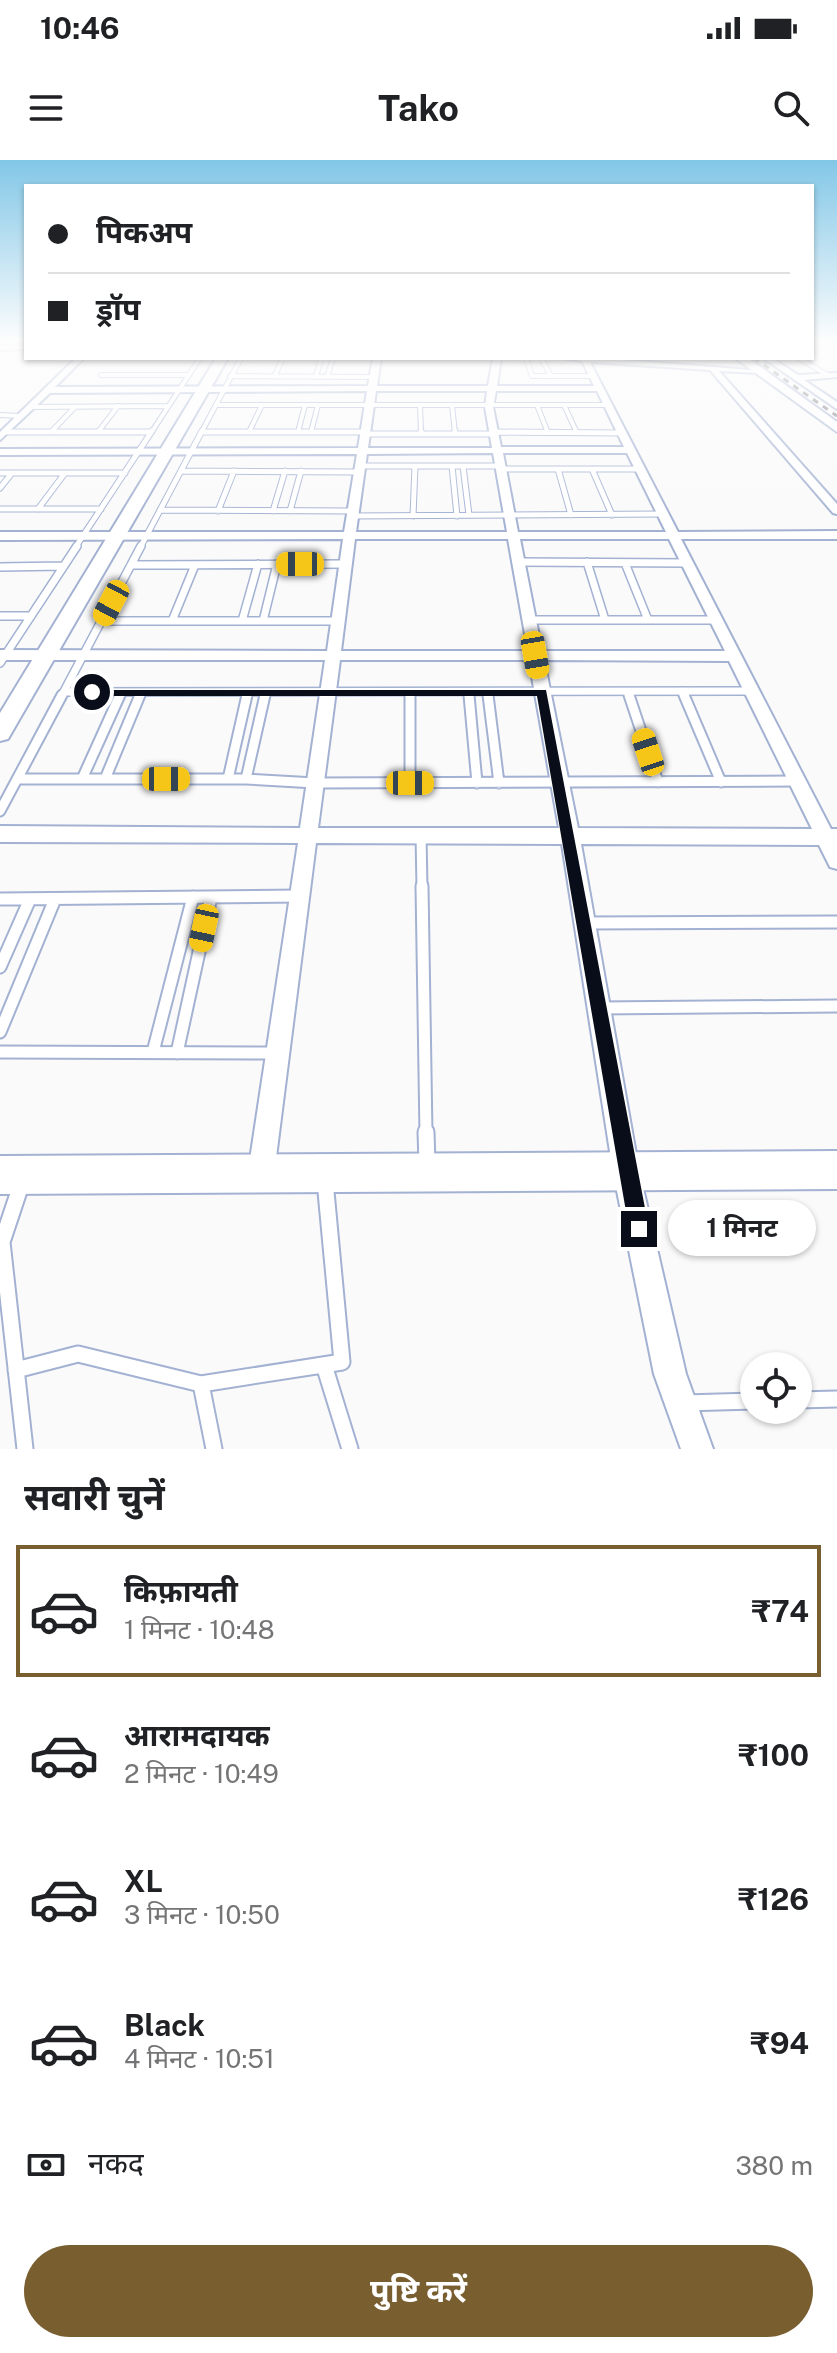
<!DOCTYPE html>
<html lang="hi">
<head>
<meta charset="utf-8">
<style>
  :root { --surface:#fff; --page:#f2f2f2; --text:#202124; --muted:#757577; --line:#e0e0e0; --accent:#795e30 }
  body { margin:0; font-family:"Public Sans","Noto Sans Devanagari",sans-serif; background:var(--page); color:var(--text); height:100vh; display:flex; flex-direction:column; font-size:30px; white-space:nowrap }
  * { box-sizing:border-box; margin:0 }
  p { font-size:26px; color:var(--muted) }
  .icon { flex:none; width:44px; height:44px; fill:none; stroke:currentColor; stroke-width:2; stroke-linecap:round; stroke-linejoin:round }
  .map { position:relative; height:1289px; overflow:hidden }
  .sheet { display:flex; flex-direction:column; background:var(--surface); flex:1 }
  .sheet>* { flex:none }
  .hud { position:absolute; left:24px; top:24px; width:790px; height:176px; border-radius:0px; box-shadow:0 2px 6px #0004; display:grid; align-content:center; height:176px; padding:0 24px; background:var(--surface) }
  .tools { position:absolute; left:740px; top:1192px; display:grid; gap:16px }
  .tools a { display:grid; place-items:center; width:72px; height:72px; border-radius:50%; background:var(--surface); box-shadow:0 2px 6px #0004; font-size:40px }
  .end { position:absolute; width:36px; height:36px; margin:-18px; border:10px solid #090d19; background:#fff; box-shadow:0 0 0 4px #fff }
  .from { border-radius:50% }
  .bubble { position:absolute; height:56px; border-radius:28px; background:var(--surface); box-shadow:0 2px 6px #0004; font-size:26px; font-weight:700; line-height:56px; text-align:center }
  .car { position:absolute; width:24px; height:48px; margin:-24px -12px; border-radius:10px; box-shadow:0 0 6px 2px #0007; background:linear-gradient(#f5c518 24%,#345 0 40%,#f5c518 0 76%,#345 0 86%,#f5c518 0) }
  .hud b { display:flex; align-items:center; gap:28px; height:76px; font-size:30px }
  .hud b+b { border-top:2px solid var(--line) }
  .hud i { width:20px; height:20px; background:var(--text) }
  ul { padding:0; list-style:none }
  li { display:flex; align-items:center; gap:24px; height:132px; margin:0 16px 12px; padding:0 8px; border:4px solid transparent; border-radius:0px }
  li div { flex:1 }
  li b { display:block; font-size:30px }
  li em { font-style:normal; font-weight:700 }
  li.active { border-color:var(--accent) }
  li>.icon { width:72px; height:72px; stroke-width:1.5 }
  h2 { padding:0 24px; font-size:36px; line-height:96px }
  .pay { display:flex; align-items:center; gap:20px; height:88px; padding:0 24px; font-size:30px }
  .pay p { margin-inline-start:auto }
  .button { display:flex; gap:16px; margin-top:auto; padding:16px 24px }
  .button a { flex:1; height:92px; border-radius:48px; background:var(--accent); color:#fff; font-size:32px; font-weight:700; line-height:92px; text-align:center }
  .status { display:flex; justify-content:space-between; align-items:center; height:56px; padding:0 40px; background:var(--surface); direction:ltr }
  .status svg { height:22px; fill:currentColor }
  header { display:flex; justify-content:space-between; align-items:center; height:104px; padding:0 24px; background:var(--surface); font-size:36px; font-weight:700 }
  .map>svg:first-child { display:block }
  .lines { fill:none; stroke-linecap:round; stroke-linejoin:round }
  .lane-far5-casing { stroke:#a3b1d2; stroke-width:6 }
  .lane-far4-casing { stroke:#a3b1d2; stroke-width:7 }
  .lane-far3-casing { stroke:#a3b1d2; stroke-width:10 }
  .lane-far2-casing { stroke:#a3b1d2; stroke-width:13 }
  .lane-far1-casing { stroke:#a3b1d2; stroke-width:15 }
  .lane-casing { stroke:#a3b1d2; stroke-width:19 }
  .street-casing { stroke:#a3b1d2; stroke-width:4 }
  .secondary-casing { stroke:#a3b1d2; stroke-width:4 }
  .lane-far5 { stroke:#fff; stroke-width:4 }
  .lane-far4 { stroke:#fff; stroke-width:5 }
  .lane-far3 { stroke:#fff; stroke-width:7 }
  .lane-far2 { stroke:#fff; stroke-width:9 }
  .lane-far1 { stroke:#fff; stroke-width:11 }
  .lane { stroke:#fff; stroke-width:15 }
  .street { fill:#fff; fill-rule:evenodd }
  .secondary { fill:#fff; fill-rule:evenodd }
  .rail { stroke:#6e7077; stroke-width:3; stroke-dasharray:6 6; stroke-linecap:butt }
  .route { fill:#090d19 }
</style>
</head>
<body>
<div class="status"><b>10:46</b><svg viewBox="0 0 49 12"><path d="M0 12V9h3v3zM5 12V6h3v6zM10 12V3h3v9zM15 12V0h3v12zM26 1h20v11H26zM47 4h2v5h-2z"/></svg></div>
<header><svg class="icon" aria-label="menu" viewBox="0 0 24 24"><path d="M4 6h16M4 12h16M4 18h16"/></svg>Tako<svg class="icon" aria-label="search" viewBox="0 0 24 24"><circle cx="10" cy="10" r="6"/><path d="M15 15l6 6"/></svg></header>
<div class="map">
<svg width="837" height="1289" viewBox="0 0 837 1289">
  <rect width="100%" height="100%" fill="#fafafa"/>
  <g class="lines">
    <g class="lane-far5-casing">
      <path id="lane-far5" d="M526 198 532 216H593
        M541 198 551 216
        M799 198 829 216
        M101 215H189
        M230 216 374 217
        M274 217 283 198
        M316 217 321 198
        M327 217 333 198
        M216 245H607
        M420 245 421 273
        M452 245 455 273
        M537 245 548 273
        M564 245 577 273
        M30 247 168 246
        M0 255 21 256
        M4 272H151
        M51 272 75 247
        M98 272 118 246
        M202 272H365
        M249 272 262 245
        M298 272 305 245
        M311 272 318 245
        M494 272 558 273
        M151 273 200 198
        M201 273 241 198"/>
    </g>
    <g class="lane-far4-casing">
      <path id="lane-far4" d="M421 271V274
        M455 271V274
        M4 272H151
        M202 272H365
        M494 272 621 273
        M365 274H494
        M360 306H501
        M452 306 457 356
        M463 306 469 355
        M501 309H639
        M558 309 571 355
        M592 309 612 355
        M181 311 359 312
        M0 313H125
        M0 328 12 313
        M0 349H101
        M38 349 65 313
        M160 350 353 351
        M218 351 234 311
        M273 351 285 311
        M290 351 301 311
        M352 356 662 354
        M413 356 415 306
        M75 388 152 271
        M140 388 202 271"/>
    </g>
    <g class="lane-far3-casing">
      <path id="lane-far3" d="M518 402 686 403
        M587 402 605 460
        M625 403 648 460
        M131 405 346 404
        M0 407 63 406
        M0 456H31
        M528 460H715
        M101 461H338
        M172 461 195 405
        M242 461 258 404
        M263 461 277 404
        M0 503 77 386
        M682 531 684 537
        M64 532 751 531
        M628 532 630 537
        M410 533V537
        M469 533V537
        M488 533V537
        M61 537 141 386
        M119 537 121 532
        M139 537 141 532
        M246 537 247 533
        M264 537 265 533"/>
    </g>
    <g class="lane-far2-casing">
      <path id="lane-far2" d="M410 535V623
        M469 535 477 623
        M488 535 499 623
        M629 535 658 622
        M684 535 721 622
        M17 619H246L315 623 797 621
        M82 619 120 535
        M105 619 140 535
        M228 619 247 535
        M246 619 265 535
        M0 651 62 535
        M421 675 422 728"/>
    </g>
    <g class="lane-far1-casing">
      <path id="lane-far1" d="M422 726 426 974
        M0 739 300 736
        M586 763 837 762
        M0 807 30 739
        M599 848 837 846
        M0 872 55 739
        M0 892 277 893
        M153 892 193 737
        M177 893 211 737"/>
    </g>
    <g class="lane-casing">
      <path id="lane" d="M426 972 427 1003
        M21 1025 2 1082 25 1289
        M324 1205 350 1289
        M16 1210 78 1194 201 1224 342 1202 325 1021
        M201 1224 214 1289
        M798 1240 837 1239
        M684 1243 754 1241"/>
    </g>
    <g class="street-casing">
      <path id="street" d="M26 185V189L0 190V186Z
        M76 198H84L55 227 368 226 373 198H381L377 226H488L493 198H501L497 226H594L582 201 561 198H599L763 211 759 213 719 211 837 344V354L833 353 710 210 590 202 678 372 837 371V379H681L831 669H837V709L830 707 819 685 581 684 639 1011 686 1214 713 1289H681L654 1214 613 1011 562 684 316 683 274 1013 270 1022 261 1026 252 1022 248 1013 298 683 0 682V666L300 668 325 500H0V490L327 491 343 379 0 380V372H344L357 294 0 295V289L358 288 367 231 50 233 0 280V272ZM376 231H487L485 247 492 288H368ZM496 231H597L624 287H501L493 247ZM493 293 507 372H356L367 294ZM503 293H627L666 372H518ZM355 379H508L528 491H341ZM520 379H669L725 491H542ZM340 500H529L559 668H318ZM544 500 729 501 812 669 578 668Z
        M763 198H772L798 215 837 213V217L804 220 837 242V249Z"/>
    </g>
    <g class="secondary-casing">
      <path id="secondary" d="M216 198H228L8 579 0 581V553Z
        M735 198H748L837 262V272Z
        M837 991V1029L0 1034V996Z"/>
    </g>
    <use href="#lane-far5" class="lane-far5"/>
    <use href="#lane-far4" class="lane-far4"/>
    <use href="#lane-far3" class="lane-far3"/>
    <use href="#lane-far2" class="lane-far2"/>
    <use href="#lane-far1" class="lane-far1"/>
    <use href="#lane" class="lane"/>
    <use href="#street" class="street"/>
    <use href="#secondary" class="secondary"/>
    <path class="rail" d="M754 198 837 256"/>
  </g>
  <linearGradient id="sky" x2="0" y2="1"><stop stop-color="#82c7e7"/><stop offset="0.5" stop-color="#fdfdfd"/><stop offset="1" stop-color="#fdfdfd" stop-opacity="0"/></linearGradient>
  <rect width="837" height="362" fill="url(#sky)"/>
  <path class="route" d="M88 530H546L649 1069 646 1076 639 1079 632 1076 629 1069 537 536H92L87 532Z"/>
</svg>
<div class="tools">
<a><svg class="icon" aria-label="locate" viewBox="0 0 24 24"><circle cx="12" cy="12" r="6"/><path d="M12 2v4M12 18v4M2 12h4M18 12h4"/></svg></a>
</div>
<i class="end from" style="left:92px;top:532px"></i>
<i class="end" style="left:639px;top:1069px"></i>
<div class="bubble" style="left:668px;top:1040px;width:148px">1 मिनट</div>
<i class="car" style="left:300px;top:404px;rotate:270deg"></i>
<i class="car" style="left:111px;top:443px;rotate:208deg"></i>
<i class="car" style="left:535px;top:495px;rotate:170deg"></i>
<i class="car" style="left:648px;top:592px;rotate:342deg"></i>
<i class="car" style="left:166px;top:619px;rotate:90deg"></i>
<i class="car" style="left:410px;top:623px;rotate:90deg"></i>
<i class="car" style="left:204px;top:768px;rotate:192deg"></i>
<div class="hud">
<b><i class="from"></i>पिकअप</b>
<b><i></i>ड्रॉप</b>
</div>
</div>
<section class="sheet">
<h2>सवारी चुनें</h2>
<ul>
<li class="active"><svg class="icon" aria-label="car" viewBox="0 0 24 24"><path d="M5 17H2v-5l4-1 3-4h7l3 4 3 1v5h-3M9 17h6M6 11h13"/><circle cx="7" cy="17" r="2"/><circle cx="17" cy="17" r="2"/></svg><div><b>किफ़ायती</b><p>1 मिनट · 10:48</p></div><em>₹74</em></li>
<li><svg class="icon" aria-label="car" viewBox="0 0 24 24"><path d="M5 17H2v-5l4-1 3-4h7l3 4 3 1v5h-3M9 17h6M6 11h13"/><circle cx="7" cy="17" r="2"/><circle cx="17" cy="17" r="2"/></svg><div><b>आरामदायक</b><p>2 मिनट · 10:49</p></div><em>₹100</em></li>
<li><svg class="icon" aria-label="car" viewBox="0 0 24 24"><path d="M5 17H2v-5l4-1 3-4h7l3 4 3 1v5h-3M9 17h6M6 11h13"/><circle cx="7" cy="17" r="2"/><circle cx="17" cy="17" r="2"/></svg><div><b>XL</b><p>3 मिनट · 10:50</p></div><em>₹126</em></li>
<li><svg class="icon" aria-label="car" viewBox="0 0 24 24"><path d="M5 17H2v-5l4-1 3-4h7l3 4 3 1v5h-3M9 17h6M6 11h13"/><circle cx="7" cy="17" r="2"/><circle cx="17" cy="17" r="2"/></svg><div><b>Black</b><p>4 मिनट · 10:51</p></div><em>₹94</em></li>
</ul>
<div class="pay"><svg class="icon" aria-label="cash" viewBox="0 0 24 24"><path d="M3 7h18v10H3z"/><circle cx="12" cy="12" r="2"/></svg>नकद<p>380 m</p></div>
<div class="button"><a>पुष्टि करें</a></div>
</section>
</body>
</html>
